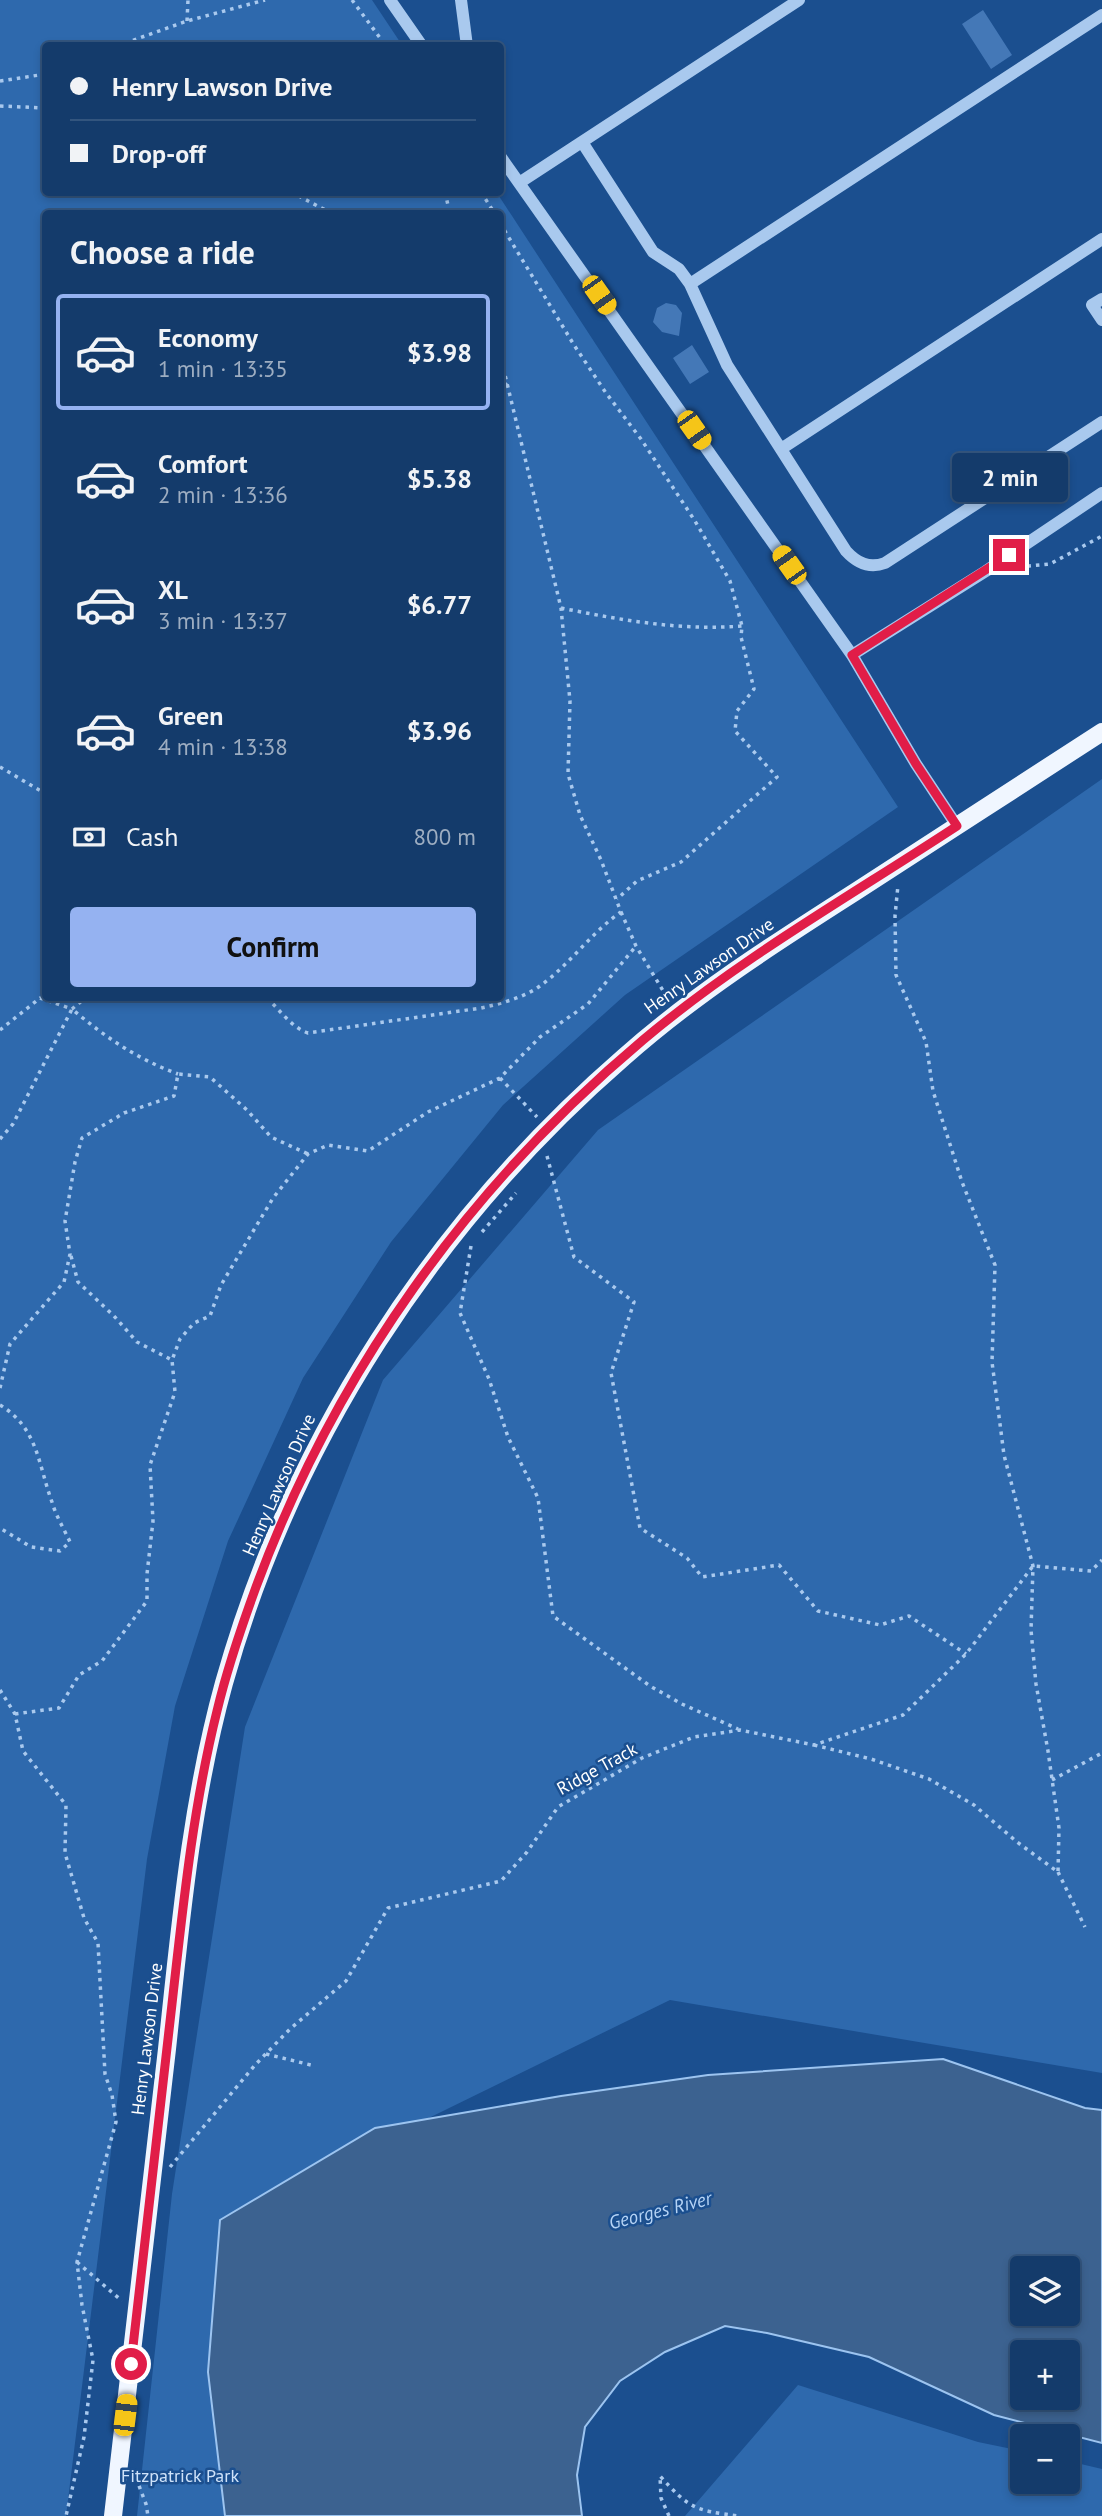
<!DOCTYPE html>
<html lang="en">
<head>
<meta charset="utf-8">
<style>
  :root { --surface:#143b6b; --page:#1d4271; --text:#f1f3f6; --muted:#9dadc1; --line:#33557e; --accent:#95b2f1 }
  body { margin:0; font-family:"PT Sans",sans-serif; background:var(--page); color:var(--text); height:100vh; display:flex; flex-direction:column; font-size:26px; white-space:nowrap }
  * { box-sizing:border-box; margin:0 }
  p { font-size:23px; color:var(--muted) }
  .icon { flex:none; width:38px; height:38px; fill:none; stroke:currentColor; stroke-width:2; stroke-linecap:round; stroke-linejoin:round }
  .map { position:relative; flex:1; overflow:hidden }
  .details { position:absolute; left:42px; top:210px; width:462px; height:791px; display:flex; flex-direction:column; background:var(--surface); border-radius:7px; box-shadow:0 4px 10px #0003,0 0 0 2px var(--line) }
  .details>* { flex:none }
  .guide { position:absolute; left:42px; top:42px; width:462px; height:154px; border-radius:7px; box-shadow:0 4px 10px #0003,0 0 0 2px var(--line); display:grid; align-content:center; height:154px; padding:0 28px; background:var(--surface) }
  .controls { position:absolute; left:1010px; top:2256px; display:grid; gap:14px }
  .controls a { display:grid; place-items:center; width:70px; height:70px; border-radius:7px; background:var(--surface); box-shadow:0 4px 10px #0003,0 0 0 2px var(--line); font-size:35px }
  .end { position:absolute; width:32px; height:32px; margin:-16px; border:9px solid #e11d48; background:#fff; box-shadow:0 0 0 4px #fff }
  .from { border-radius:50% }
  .bubble { position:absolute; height:49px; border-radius:7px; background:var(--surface); box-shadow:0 4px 10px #0003,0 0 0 2px var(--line); font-size:23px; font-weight:700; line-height:49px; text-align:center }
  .car { position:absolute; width:21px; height:42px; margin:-21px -10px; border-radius:9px; box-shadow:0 0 5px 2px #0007; background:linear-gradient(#f5c518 24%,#345 0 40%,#f5c518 0 76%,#345 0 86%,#f5c518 0) }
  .guide b { display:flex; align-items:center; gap:24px; height:66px; font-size:26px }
  .guide b+b { border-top:2px solid var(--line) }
  .guide i { width:18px; height:18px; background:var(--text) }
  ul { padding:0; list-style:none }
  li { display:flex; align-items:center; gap:21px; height:116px; margin:0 14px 10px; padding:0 14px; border:4px solid transparent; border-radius:7px }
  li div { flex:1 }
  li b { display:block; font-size:26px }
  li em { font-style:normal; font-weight:700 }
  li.selected { border-color:var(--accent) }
  li>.icon { width:63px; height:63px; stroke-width:1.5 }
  h2 { padding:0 28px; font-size:32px; line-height:84px }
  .pay { display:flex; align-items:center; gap:18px; height:77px; padding:0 28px; font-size:26px }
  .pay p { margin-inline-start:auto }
  .cta { display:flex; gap:14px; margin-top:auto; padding:14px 28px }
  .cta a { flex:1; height:80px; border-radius:7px; background:var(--accent); color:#111; font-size:28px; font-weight:700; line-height:80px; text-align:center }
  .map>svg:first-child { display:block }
  .green { fill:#2e69ad; fill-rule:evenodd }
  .water { fill:#3c6290; stroke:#9cc4f0; stroke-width:2; fill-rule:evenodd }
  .building { fill:#4478b7 }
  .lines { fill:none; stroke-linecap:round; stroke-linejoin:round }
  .path { stroke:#a9c9ee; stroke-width:3.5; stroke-dasharray:3.5 5; stroke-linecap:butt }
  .minor { stroke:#a9c9ee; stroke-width:12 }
  .major { stroke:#f0f6ff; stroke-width:18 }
  .route { stroke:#e11d48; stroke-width:9 }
  .labels { text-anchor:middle; stroke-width:5; stroke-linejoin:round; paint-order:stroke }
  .street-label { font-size:18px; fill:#fff; stroke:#1b4f8f }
  .park-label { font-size:18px; fill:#cfe3fa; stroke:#1b4f8f }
  .water-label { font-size:19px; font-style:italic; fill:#b5d3f5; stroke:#1b4f8f }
</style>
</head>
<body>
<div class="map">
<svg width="1102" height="2516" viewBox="0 0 1102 2516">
  <rect width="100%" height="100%" fill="#1b4f8f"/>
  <path class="green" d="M0 0H372L402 45 46 46V192L497 193 898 807 625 995 503 1105 391 1242 303 1378 228 1541 175 1706 147 1859 66 2516H0ZM46 214H500V998H46Z
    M1102 779V2073L670 2000 220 2220 208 2372 225 2516H137L172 2194 245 1727 383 1380 598 1130Z
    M798 2385 978 2442 1022 2451V2482H1068V2461L1102 2469V2516H685Z"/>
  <path class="water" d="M943 2059 1085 2108 1102 2110V2443L994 2415 869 2357 767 2333 725 2326 665 2352 620 2381 585 2427 577 2475 582 2516H225L208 2372 220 2220 375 2128 561 2096 708 2075ZM1022 2268H1068V2314H1022ZM1022 2352H1068V2398H1022Z"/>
  <path class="building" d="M983 10 1012 55 991 69 962 24Z
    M666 303 676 305 682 313 679 336 662 332 653 322 657 308Z
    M692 345 709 372 690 384 673 358Z"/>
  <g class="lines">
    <path class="path" d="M352 0 386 46
      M187 21 188 0
      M117 46 187 21 265 0
      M0 81 46 74
      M0 106 46 108
      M291 192 333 214
      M445 192 450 214
      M481 192 495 214
      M500 223 574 345 606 393 641 439 695 521 730 581 742 626 741 637 754 689 737 711 735 731 777 777 681 862 637 881 617 899
      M500 391 507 383
      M1019 567 1050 564 1102 536
      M561 608C621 620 681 631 742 626
      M0 767 46 794
      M621 912 636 946 668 999
      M267 998C280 1010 291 1027 308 1033L481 1008C499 1004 518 999 534 990 567 969 589 934 621 912L601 860 580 815 568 774 570 701 561 608 500 354
      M0 1030 40 998 72 1009 85 998
      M500 1078 537 1117
      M0 1139 13 1124 72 1009C105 1037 137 1059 178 1074
      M547 1156 574 1257 634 1302 611 1373 640 1528 687 1558 702 1577 779 1565 818 1611 880 1625 909 1616 966 1654
      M482 1232 516 1193
      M471 1246 460 1313 489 1379 508 1437 538 1498 553 1616 650 1686 682 1704 738 1729
      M71 1256 78 1282 114 1316 137 1342 172 1360
      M0 1388 10 1344 64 1282 70 1254 65 1221 75 1162 82 1138 124 1113 174 1096 178 1074 210 1077 247 1110 271 1137 308 1154
      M0 1405C38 1428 38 1464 52 1502 56 1516 64 1529 70 1542L60 1551 31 1547 0 1528
      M0 1690 15 1714 23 1751 66 1805 65 1853 84 1918 98 1943 105 2074 112 2095 116 2122 77 2262 82 2305 93 2360 84 2437 66 2516
      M15 1714 59 1708 79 1675 102 1661 147 1601V1574L153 1521 150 1465 175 1392 172 1360 180 1339 194 1323 210 1316 221 1285 273 1198 308 1154 328 1145 368 1151 428 1112 500 1078 540 1037 588 1004 636 946
      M814 1745 871 1759 929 1779 974 1805 1017 1842 1058 1872 1059 1828 1048 1751 1036 1684 1031 1630 1033 1566 1004 1455 992 1362 995 1265 962 1182 933 1091 926 1042 896 975 895 916 898 885
      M1052 1780 1102 1753
      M1058 1872 1085 1927
      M266 2054 315 2066
      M170 2167 255 2065 290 2029 346 1981 388 1908 501 1881 527 1852 558 1807 642 1758 694 1737 740 1730 814 1745 903 1715 966 1654 1033 1566 1091 1571 1102 1560
      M77 2262 122 2301
      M136 2478 146 2504 148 2516
      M669 2516 661 2498 660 2476C690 2509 694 2510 738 2516"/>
    <path class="minor" d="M390 0 422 46
      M461 0 467 46
      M1102 15 690 284 727 365 846 551C857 563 869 569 885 563L1102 422
      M582 142 653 252 679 269 690 284
      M500 156 852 655 916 764 957 826
      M519 183 799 0
      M1102 299 1092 305 1102 320
      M781 449 1102 239
      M852 655 986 571 1102 493"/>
    <path class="major" d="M113 2516C131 2361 149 2205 167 2049 180 1927 191 1802 224 1683 292 1440 434 1222 624 1057 695 994 775 943 855 892 937 839 1020 785 1102 732"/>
  </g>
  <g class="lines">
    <path class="route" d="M131 2364C145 2244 158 2124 172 2004 183 1906 193 1807 217 1711 227 1669 241 1628 256 1587 335 1373 468 1187 643 1040 739 959 852 895 957 826L916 764 852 655 1009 555"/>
  </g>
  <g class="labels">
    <g class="street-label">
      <text transform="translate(709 966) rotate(-35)" y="6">Henry Lawson Drive</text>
      <text transform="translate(279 1485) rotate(-66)" y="6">Henry Lawson Drive</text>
      <text transform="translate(597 1769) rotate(-29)" y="6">Ridge Track</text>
      <text transform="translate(147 2039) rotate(-83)" y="6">Henry Lawson Drive</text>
    </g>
    <g class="park-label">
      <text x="180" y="2482">Fitzpatrick Park</text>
    </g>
    <g class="water-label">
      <text transform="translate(660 2210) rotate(-14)" y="7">Georges River</text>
    </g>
  </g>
</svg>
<div class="controls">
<a><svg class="icon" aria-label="layers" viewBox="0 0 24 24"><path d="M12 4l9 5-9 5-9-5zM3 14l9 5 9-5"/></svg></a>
<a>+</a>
<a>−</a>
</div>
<i class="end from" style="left:131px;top:2364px"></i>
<i class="end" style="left:1009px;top:555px"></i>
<div class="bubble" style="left:952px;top:453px;width:116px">2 min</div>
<i class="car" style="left:599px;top:295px;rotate:145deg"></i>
<i class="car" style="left:694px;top:430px;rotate:145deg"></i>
<i class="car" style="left:789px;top:565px;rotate:325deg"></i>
<i class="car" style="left:125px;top:2415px;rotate:7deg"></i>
<div class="guide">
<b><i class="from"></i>Henry Lawson Drive</b>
<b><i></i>Drop-off</b>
</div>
<section class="details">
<h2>Choose a ride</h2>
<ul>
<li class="selected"><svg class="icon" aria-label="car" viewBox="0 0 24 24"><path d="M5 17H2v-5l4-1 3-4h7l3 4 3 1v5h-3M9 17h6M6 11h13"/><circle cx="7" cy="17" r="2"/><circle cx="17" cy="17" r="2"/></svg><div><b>Economy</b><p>1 min · 13:35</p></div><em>$3.98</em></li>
<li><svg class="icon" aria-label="car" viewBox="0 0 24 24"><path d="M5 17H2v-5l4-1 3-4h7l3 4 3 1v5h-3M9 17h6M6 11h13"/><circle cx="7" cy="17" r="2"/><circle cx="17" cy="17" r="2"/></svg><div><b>Comfort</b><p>2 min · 13:36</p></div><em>$5.38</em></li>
<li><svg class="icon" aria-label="car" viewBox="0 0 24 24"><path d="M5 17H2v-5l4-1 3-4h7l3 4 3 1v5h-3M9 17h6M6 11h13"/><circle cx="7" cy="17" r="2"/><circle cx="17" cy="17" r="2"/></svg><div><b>XL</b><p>3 min · 13:37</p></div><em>$6.77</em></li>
<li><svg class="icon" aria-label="car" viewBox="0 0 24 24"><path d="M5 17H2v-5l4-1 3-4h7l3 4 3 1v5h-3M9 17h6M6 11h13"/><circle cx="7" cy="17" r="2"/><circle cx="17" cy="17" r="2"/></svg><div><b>Green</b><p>4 min · 13:38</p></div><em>$3.96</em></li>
</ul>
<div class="pay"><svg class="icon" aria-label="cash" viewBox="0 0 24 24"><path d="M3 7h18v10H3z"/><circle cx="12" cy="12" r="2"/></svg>Cash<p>800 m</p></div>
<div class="cta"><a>Confirm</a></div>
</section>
</div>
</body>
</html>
